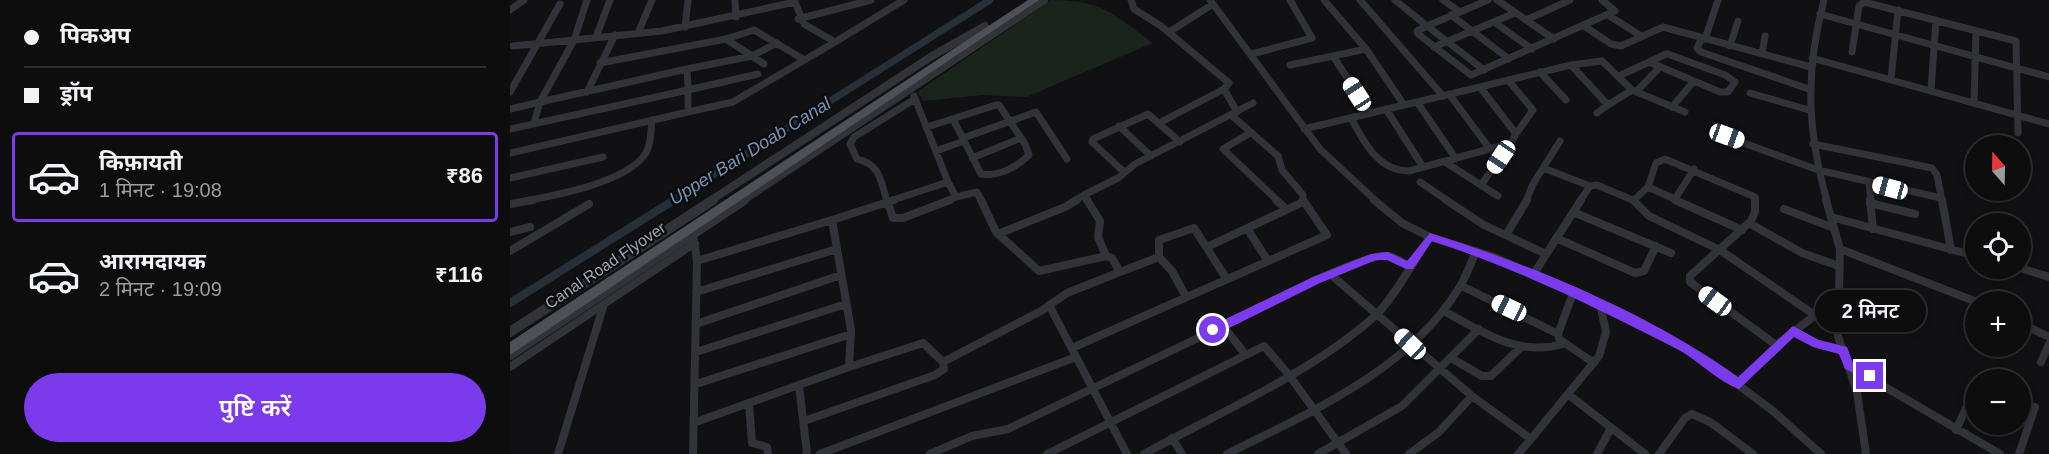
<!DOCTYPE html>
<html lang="hi">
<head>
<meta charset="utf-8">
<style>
  :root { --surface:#0d0d0e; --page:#1b1b1c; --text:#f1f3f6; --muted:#9a9c9e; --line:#2d2d2e; --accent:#7c3aed }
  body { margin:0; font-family:Arial,"Noto Sans Devanagari",sans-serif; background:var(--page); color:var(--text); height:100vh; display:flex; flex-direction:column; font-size:22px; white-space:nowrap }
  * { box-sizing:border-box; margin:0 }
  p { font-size:20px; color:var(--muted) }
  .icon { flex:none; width:33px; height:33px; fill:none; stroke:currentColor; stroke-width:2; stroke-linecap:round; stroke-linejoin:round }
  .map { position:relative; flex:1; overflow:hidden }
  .sheet { display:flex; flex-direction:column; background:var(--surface); width:510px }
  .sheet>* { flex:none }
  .banner { display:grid; align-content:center; height:132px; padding:0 24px; background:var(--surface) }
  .needle { width:39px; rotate:340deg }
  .fabs { position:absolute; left:1455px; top:135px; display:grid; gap:12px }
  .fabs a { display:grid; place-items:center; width:66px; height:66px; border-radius:50%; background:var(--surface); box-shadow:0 3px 9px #0003,0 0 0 2px var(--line); font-size:30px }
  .end { position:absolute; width:27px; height:27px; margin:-14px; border:8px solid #7c3aed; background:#fff; box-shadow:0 0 0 3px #fff }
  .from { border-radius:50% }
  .bubble { position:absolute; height:42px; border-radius:21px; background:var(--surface); box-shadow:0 3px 9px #0003,0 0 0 2px var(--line); font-size:20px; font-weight:600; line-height:42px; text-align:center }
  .car { position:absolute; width:18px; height:36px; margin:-18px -9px; border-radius:8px; box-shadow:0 0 4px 2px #0007; background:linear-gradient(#fff 24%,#345 0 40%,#fff 0 76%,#345 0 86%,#fff 0) }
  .banner b { display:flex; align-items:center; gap:21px; height:57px; font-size:22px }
  .banner b+b { border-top:2px solid var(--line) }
  .banner i { width:15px; height:15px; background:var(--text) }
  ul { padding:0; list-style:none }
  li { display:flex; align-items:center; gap:18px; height:90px; margin:0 12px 9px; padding:0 12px; border:3px solid transparent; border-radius:6px }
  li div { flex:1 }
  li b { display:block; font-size:22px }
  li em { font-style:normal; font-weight:600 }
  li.active { border-color:var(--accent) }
  li>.icon { width:54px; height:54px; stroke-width:1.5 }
  .cta { display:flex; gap:12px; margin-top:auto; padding:12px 24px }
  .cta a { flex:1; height:69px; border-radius:36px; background:var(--accent); color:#fff; font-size:24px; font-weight:600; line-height:69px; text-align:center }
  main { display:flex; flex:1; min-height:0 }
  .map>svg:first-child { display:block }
  .green { fill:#1b231d }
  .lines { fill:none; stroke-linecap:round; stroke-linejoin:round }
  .canal-far1 { stroke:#272f37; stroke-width:7 }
  .canal { stroke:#272f37; stroke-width:8 }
  .minor-far1 { stroke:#323338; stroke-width:7 }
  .minor { stroke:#323338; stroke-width:8 }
  .tertiary-far1 { stroke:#323338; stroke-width:8 }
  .tertiary { stroke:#323338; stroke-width:10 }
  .primary { fill:#4e4f57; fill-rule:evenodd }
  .route { fill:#7c3aed }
  .labels { text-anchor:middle; stroke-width:5; stroke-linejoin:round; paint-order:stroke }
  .street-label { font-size:16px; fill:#a2a6b4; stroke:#0c0c0e }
  .water-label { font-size:18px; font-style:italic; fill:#7792b1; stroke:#0c0c0e }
</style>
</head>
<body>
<main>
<section class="sheet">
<div class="banner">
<b><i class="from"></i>पिकअप</b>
<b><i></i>ड्रॉप</b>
</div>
<ul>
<li class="active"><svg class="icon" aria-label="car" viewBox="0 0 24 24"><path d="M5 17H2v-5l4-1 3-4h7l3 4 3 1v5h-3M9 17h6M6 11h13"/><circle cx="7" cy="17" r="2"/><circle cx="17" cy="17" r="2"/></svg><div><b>किफ़ायती</b><p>1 मिनट · 19:08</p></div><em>₹86</em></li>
<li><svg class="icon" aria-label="car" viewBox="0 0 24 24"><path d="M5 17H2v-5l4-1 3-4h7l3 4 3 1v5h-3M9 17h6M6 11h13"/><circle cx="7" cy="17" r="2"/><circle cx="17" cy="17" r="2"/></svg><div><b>आरामदायक</b><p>2 मिनट · 19:09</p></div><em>₹116</em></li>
</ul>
<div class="cta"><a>पुष्टि करें</a></div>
</section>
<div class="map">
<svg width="1539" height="454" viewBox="0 0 1539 454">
  <rect width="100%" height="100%" fill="#111113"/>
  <path class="green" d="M541 0C593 0 603 14 643 43L516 97 473 95 414 101 407 92Z"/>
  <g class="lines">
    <path class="canal-far1" d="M162 201 480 0"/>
    <path class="canal" d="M0 303 164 200"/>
    <path class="minor-far1" d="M77 0 64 40 152 31 285 2 294 24 325 42 223 102 178 112
      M225 0 226 17
      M621 0 624 9 651 26 719 83 714 89 727 112
      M700 0 810 149 866 201
      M814 0 856 49 823 56 860 113
      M850 0 933 96
      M885 0 917 26 907 31 908 34 961 75 1105 11 1092 0
      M933 0 950 12
      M987 0 1044 39
      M1314 0C1295 72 1297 130 1317 201
      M0 10 14 0
      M1310 14 1539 77
      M941 15 999 59
      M1098 15 1131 36
      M288 19 361 0
      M1016 20 1060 0
      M984 22 1022 49
      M1074 26 1101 44 1111 46 1153 27 1301 67
      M175 27 178 0
      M659 32 703 4
      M128 33 142 0
      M86 37 100 0
      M1192 38 1187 48 1191 52 1299 89
      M216 39 242 56 267 43
      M1195 39 1208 0
      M325 42 394 0
      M3 46 64 40 30 102 177 69 178 90 248 74
      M1220 46 1228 21
      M924 47 1005 13
      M856 49 894 105
      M1342 52 1349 6 1354 2 1506 41 1508 133
      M742 54 802 38 780 0
      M1252 54 1255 36
      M1302 58 1539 124
      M90 63 216 39 244 30 293 59
      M780 65 823 56
      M1061 65 1098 105 1087 113
      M177 69 242 56 254 64
      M974 70 917 26 978 0
      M1030 72 1056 100
      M1109 76 1156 54H1158L1215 75 1225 82 1218 92H1210L1139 62
      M1381 79 1388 10
      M998 80 1023 110 1006 134
      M1421 90 1426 20
      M0 92 50 4
      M77 92 105 35
      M1126 92 1150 67
      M1240 93 1299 110
      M939 94 980 149
      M907 102 946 159
      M1464 103 1466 31
      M1098 105 1122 90
      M1162 107 1184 81
      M0 109 30 102 24 123
      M876 109 913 167
      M721 115 768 156 772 170 793 195V201
      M841 118C854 142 868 171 899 171L1001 143 1006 134 970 87
      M649 123 714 89
      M609 126 641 156
      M417 127 486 105H489L515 144 519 155C507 167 489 177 471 174L443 119
      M0 129 178 90V112L0 153
      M794 129 1061 65 1092 61 1122 90 1175 112
      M740 133 713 149 768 201
      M1217 137 1308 170 1431 198
      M453 138 526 112 557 159
      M1303 144 1422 168 1427 175 1432 201
      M426 151 454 141
      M462 158 511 138
      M935 162 988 196
      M1033 168 1080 186
      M614 172 582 142 583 139 638 114 670 142
      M0 178 93 157
      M910 182 938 201
      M1359 182 1361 201
      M971 185 1001 143
      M1138 187 1169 201
      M446 197 467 192 471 201
      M1165 199 1184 169
      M1124 200 1138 187 1146 163 1155 159 1245 197V201
      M15 201C47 195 118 182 136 153 141 145 141 129 142 120
      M377 201C370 180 371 165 347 159L340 144 344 137 405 99
      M380 201 438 182 404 96
      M436 201 446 197 438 182
      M564 201 574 195
      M578 201 574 195 608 178 625 164 743 103
      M1016 201 1023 184 1050 141
      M1070 201 1080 186 1087 185 1125 201"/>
    <path class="minor" d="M377 200 383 218H393L440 200
      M577 200 590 221 588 237 596 256
      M766 200 776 209
      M864 200 892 223 920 237 984 257 1090 304 1188 355 1263 411 1311 454
      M936 200 974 225 1036 254
      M1123 200 1139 216 1210 250 1306 316
      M1165 200 1232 230
      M1245 200V212L1241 221 1180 276V282L1266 345
      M1316 200 1330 249 1328 336 1347 392 1356 454
      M1360 200 1363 229
      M1432 200 1441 250
      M1360 203 1405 214
      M0 204 23 200
      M1274 209 1324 228
      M1063 212 1161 253
      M1321 217 1466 256
      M322 220 384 200
      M1239 223 1292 253 1329 266
      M738 230 758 261
      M0 232 20 227
      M488 234 555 207 567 200
      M996 235 1017 200
      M1046 238 1125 273 1134 271 1146 246
      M697 247 793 202
      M1330 249 1467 302
      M0 251 79 204
      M649 257V240L684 228 716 278
      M1510 268 1539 277
      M610 272 649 257 662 271 676 297
      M820 274 962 396
      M1023 275 1071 200
      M952 286 1048 334
      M186 292 327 249
      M1063 293 1048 334 1049 339 1084 363
      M539 305 617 454
      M934 311C972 332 1008 357 1053 344
      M1510 323 1539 337
      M186 324 331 275
      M713 326C740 313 855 251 878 256 885 257 893 263 899 266
      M1283 331 1307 344 1333 350
      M562 348 817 235 793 200
      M186 352 336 304
      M941 358 972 376H981L1010 348
      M1531 362 1539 344
      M1339 366 1490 454
      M0 367 185 243
      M339 367 413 343 433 362 531 311 557 293 610 272 602 258 596 256 529 271 486 232 471 200
      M186 384 341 334
      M1229 384 1270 342 1320 304 1327 302
      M289 385 297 454
      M1059 395 1135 454
      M239 403 242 443 257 447 258 454
      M294 421 425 375 434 369 433 362
      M186 422 339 367 341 330 322 220 187 261
      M1446 430 1466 387
      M662 438 672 454
      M48 454 94 304
      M183 454 187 261 184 240
      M310 454 566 357
      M420 454 462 436 498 429 713 326 736 355
      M537 454 754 346 779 375 836 454
      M634 454C710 412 800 374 865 316 882 301 906 257 920 237
      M717 454C800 412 898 371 949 288 956 277 961 263 966 251
      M808 454 892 406 969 329
      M899 454 929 432 962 396 1021 439 1089 356 1096 332 1090 304
      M1008 454 1021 439
      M1087 454 1101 428
      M1149 454 1175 418 1182 414 1200 422 1243 454
      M1509 454 1525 407"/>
    <path class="tertiary-far1" d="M200 201 422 56 475 26
      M232 201 534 0"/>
    <path class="tertiary" d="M0 332 203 200
      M0 355 234 200"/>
    <path class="primary" d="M518 0H529L0 355V342Z"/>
  </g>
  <path class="route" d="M920 233C1025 266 1138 313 1228 377L1283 326 1309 340 1337 347 1343 363 1366 376 1360 381 1335 369 1329 354 1303 347 1284 337 1229 389C1207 381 1188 360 1167 349 1087 308 1008 269 922 241L903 269H896L877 260H866L810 283 707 334H699L698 330 699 327 803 277 861 254 878 252 897 261Z"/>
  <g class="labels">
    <g class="street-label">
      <text transform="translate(95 265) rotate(-34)" y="6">Canal Road Flyover</text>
    </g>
    <g class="water-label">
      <text transform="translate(240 151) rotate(-32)" y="6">Upper Bari Doab Canal</text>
    </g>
  </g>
</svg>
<div class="fabs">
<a><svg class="needle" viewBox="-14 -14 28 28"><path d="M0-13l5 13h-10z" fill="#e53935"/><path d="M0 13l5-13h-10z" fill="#9a9c9e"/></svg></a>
<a><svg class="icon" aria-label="locate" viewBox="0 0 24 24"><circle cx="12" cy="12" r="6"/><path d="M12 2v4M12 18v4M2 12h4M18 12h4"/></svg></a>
<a>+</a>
<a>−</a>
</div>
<i class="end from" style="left:703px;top:330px"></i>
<i class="end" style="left:1360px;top:376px"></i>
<div class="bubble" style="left:1305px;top:290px;width:111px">2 मिनट</div>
<i class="car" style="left:847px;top:94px;rotate:327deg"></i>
<i class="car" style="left:1217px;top:136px;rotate:110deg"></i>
<i class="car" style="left:991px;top:157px;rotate:214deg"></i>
<i class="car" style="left:1380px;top:188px;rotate:285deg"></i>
<i class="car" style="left:1205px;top:301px;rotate:306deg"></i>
<i class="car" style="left:999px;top:308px;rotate:295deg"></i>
<i class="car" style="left:900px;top:344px;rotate:313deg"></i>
</div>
</main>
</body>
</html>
